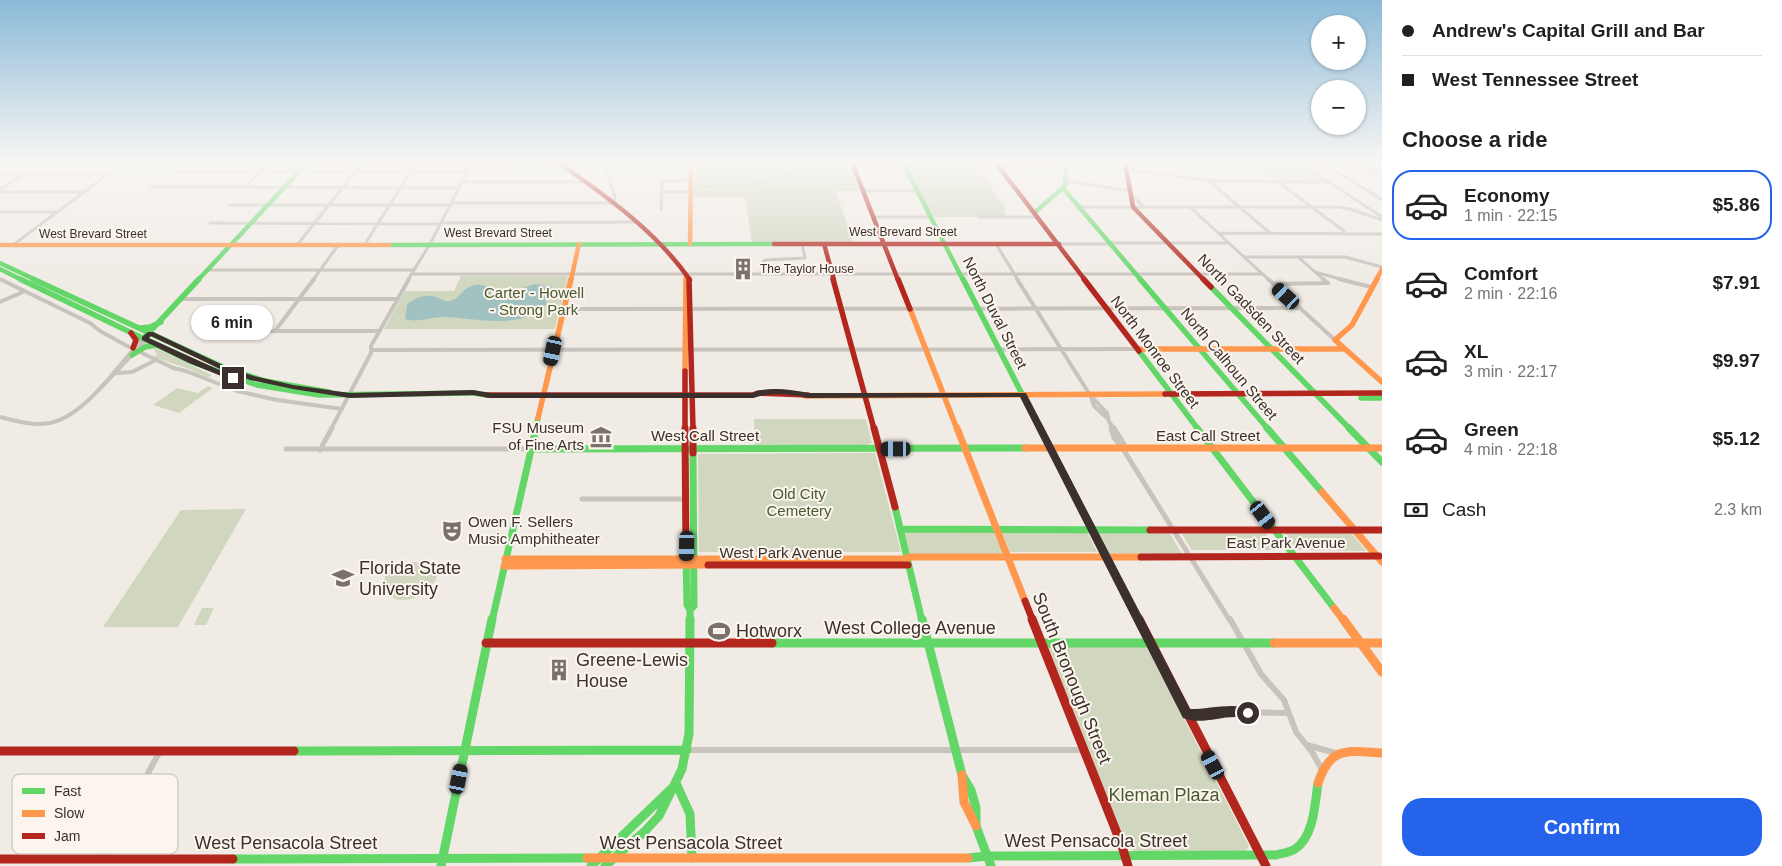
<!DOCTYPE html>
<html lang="en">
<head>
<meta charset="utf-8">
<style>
  :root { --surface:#fff; --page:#f6f6f6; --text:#202124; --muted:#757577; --line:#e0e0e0; --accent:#2563eb }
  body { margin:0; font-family:Arial,sans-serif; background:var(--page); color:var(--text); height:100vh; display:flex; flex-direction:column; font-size:19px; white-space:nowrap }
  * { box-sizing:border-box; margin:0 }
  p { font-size:16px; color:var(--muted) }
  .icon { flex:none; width:28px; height:28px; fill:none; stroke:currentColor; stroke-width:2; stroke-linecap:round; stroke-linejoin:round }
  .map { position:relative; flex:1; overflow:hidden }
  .panel { display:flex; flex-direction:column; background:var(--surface); width:400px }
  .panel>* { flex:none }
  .hud { display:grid; align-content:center; height:110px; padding:0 20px; background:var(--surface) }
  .tools { position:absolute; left:1311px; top:15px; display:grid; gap:10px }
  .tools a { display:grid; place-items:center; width:55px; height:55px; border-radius:50%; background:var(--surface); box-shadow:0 1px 4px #0004; font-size:25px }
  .end { position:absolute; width:22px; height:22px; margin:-11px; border:6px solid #3b302b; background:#fff; box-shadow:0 0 0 2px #fff }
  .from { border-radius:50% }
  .bubble { position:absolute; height:35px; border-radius:18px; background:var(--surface); box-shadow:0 1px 4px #0004; font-size:16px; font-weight:700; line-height:35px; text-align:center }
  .car { position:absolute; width:15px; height:30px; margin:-15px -8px; border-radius:6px; box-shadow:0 0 4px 1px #0007; background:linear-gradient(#222 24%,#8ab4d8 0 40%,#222 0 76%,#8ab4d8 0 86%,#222 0) }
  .hud b { display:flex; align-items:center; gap:18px; height:48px; font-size:19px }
  .hud b+b { border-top:1px solid var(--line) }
  .hud i { width:12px; height:12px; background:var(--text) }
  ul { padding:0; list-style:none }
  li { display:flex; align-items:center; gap:15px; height:70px; margin:0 10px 8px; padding:0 10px; border:2px solid transparent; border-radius:20px }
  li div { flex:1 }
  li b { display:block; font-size:19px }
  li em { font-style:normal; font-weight:700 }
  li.selected { border-color:var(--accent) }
  li>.icon { width:45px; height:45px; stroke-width:1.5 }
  h2 { padding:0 20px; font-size:22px; line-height:60px }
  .pay { display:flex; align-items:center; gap:12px; height:55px; padding:0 20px; font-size:19px }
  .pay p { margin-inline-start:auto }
  .button { display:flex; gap:10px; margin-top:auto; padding:10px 20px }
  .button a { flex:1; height:58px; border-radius:20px; background:var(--accent); color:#fff; font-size:20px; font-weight:700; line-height:58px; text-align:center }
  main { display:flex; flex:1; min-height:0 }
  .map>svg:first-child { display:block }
  .green { fill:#d1d6bf }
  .water { fill:#a1c2c1 }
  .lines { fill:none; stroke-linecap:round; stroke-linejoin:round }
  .stream { stroke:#a1c2c1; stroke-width:1 }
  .street-far3 { stroke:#c9c3be; stroke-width:3 }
  .street-far2 { stroke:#c9c3be; stroke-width:4 }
  .street-far1 { stroke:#c9c3be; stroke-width:5 }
  .street { stroke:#c9c3be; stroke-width:6 }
  .fast-far3 { stroke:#63d668; stroke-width:4.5 }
  .fast-far2 { stroke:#63d668; stroke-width:5.5 }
  .fast-far1 { stroke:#63d668; stroke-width:7 }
  .fast { stroke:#63d668; stroke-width:9 }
  .slow-far3 { stroke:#ff974d; stroke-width:4.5 }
  .slow-far2 { stroke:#ff974d; stroke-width:5.5 }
  .slow-far1 { stroke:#ff974d; stroke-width:7 }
  .slow { stroke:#ff974d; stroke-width:9 }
  .jam-far3 { stroke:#b3261e; stroke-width:4.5 }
  .jam-far2 { stroke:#b3261e; stroke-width:5.5 }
  .jam-far1 { stroke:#b3261e; stroke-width:7 }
  .jam { stroke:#b3261e; stroke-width:9 }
  .route { fill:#3b302b }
  .labels { text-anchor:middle; stroke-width:4; stroke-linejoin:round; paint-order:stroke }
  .far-street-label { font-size:12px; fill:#3b302b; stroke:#fbf5ee }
  .far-poi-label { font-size:12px; fill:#3b302b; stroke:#fbf5ee; text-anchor:start }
  .park-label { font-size:15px; fill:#4a5a2e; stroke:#fbf5ee }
  .street-label { font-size:15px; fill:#3b302b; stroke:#fbf5ee }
  .poi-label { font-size:15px; fill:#3b302b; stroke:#fbf5ee; text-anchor:end }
  .near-poi-label { font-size:18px; fill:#3b302b; stroke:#fbf5ee; text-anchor:start }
  .near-street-label { font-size:18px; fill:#3b302b; stroke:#fbf5ee }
  .near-park-label { font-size:18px; fill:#4a5a2e; stroke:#fbf5ee }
  .key { fill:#fbf5ee; stroke:#c1bab4; stroke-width:1 }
  .key-label { font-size:14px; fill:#3b302b }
</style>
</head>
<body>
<main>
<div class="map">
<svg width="1382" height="866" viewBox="0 0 1382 866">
  <rect width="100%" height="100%" fill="#f0ebe5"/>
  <path class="green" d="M695 163H849L860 191H836L853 242H752L745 197H694Z
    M1130 163H1298L1325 181H1274L1262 172 1193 170Z
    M906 167H977L1006 209 1003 210 1008 217H933Z
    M461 276H568L555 329H384L405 291H454Z
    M153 347 212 375 208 378 189 369 154 357 157 355Z
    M208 386 213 388 179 413 153 405 177 388 198 393Z
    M754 419H866L872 443 866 445H755Z
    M875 453 901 552H699L698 454Z
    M246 509 178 627H103L181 510Z
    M904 531H994L1003 554H910Z
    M1002 532H1087L1097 552H1010Z
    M1098 533 1170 534 1182 554 1108 553Z
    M1284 533H1351L1366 551 1297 550Z
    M1182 534H1266L1277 550H1192Z
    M413 562C463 564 423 607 395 599L384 588C381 571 399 563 413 562Z
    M202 608H214L206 625H194Z
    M1144 645 1148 648 1249 846 1245 851H1135L1129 848 1124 840 1048 646Z"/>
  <path class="water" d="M535 284 552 287V290L545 298 547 304C520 331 477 318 443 317 430 317 418 323 405 319L407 305C414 297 428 293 439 298 443 300 445 302 450 301 460 299 461 288 475 285 485 283 492 290 501 292 513 293 525 287 535 284Z"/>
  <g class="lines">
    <path class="stream" d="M796 173 837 166
      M697 187 749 185 791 174"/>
    <path class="street-far3" d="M481 163 563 165
      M1076 163 1213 181 1329 182
      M1300 163 1382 217
      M1324 163 1382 200
      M1359 163 1382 177
      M904 166H1066
      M1371 169H1382
      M172 171H467
      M0 174 107 175
      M1067 181 1130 191
      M1209 181 1270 233
      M462 182H587
      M1278 182 1344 231
      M151 187 458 188
      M245 187 270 163
      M0 189 22 175
      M864 191H916
      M0 192H84
      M662 192H691
      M1131 195 1144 207
      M451 203H614L615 197 604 163
      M229 205H451
      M1078 207H1337L1350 209 1382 220
      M1190 207 1269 280
      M661 209 662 181 691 180
      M0 212H57
      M874 217H930
      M979 217H1038
      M210 223 441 224
      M441 223 636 222
      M1218 233 1382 234
      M1109 243H1228
      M298 244 362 163
      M365 244 411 171
      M996 244 1018 280
      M1059 244H1110
      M13 245 107 175
      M1244 257H1345L1382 267
      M1298 257 1324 280
      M209 270H413
      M1315 272 1344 280
      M411 274H1262
      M764 274 763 262 765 260 805 258 802 244
      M313 280 339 244
      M408 280 431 242 472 163"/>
    <path class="street-far2" d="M0 279 90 323 100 331 129 347
      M1017 279 1090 395 1107 413 1109 422 1115 429
      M1268 279 1335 340
      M1323 279 1328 283
      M1339 279 1371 287
      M1273 284 1328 283
      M182 299H398
      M0 302 25 291
      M563 309 1300 308
      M224 331H379
      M275 331 314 279
      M371 350 1138 349
      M142 353 173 368 186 371 237 391 277 400 342 409
      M116 373 132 372 156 360
      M98 391 145 341
      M1091 397 1094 406 1107 418
      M0 417C16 421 33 426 50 423 86 416 119 363 144 338
      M1111 426 1112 429
      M331 429 371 353V346L409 279"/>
    <path class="street-far1" d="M1111 428 1114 438 1123 449 1230 621
      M1114 428 1124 444 1123 449
      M286 449H530
      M320 450 332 428
      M582 499H687"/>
    <path class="street" d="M1230 619 1261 674 1284 700 1296 732 1312 752 1321 768
      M1188 714 1208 715 1234 712 1288 713
      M1307 745 1335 753
      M687 750H1083
      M102 858 160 751"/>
    <path class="fast-far3" d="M903 163 963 280
      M0 164 306 163
      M1063 188 1141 280
      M1034 213 1065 186 1066 163
      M389 245 774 244
      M0 263 36 280
      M0 269 22 280
      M198 280 307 163"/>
    <path class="fast-far2" d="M20 279 192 362 257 385 319 395 473 393 487 395
      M33 279 225 368 265 381 329 392
      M963 279 1040 429
      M1140 279 1268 429
      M1211 287 1350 429
      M140 328 150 327 161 322
      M144 338 199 279
      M1139 351 1198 429
      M132 355 145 347 156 345
      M1361 398H1382
      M535 429 538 418"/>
    <path class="fast-far1" d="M1040 428 1122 587
      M1197 428 1334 608
      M1267 428 1322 492
      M1349 428 1382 462
      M530 449 1025 448
      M895 507 922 621
      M900 529 1150 530
      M686 556 687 605 690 610V621
      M690 610 694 606 693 453
      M492 621 536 428"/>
    <path class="fast" d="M922 619 962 775 971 790 976 808V826L991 866
      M772 643H1274
      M294 751 687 750
      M676 783 690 814 692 858
      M968 858 987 856 1276 855C1282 853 1289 853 1295 849 1314 837 1315 803 1318 783
      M233 859 587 858
      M441 866 492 619
      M591 866 671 789
      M605 866 644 832 659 816 682 769 689 734 690 619"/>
    <path class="slow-far3" d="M690 244 691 163
      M0 245H389
      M571 280 579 244
      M686 280V274
      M1376 280 1382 269"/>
    <path class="slow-far2" d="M1377 279 1352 325 1335 340 1382 382
      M910 309 957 429
      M1138 349H1344
      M685 371 686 279
      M805 396 1165 394
      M538 418 571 279"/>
    <path class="slow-far1" d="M957 428 1025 601
      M1025 448H1382
      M1322 492 1382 562
      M908 557H1141
      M505 559H907
      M504 566 708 565
      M1334 608 1344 621"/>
    <path class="slow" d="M1343 619 1382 672
      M1274 643H1382
      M962 775 964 802 976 826
      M1318 783C1331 745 1348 751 1382 753
      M587 858H968"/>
    <path class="jam-far3" d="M559 163C606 196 657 232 690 280
      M852 163 898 280
      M996 163 1085 280
      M1125 163 1133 207 1204 280
      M774 244H1059
      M824 244 834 280"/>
    <path class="jam-far2" d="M689 279 693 429
      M833 279 874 429
      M898 279 910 309
      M1084 279 1139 351
      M1203 279 1211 287
      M131 333 136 340 133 348
      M685 371V429
      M1165 394 1382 393
      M487 395H753L758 393 808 395"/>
    <path class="jam-far1" d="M685 428 686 556
      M693 428V453
      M874 428 895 507
      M1150 530H1382
      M1141 557 1379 556
      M708 565H908
      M1122 587 1139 621
      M1025 601 1033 621"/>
    <path class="jam" d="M1032 619 1122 846 1128 866
      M1139 619 1266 866
      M486 643H772
      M0 751H294
      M0 859H233"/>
  </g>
  <linearGradient id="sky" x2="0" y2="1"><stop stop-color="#8bbad8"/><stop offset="0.57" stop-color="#f8f6f3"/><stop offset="1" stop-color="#f8f6f3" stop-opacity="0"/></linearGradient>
  <rect width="1382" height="284" fill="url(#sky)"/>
  <path class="route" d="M148 332H153L227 367 254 376 293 385 350 393 473 390 490 393H752C765 386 794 390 808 393H1026L1190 709C1209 709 1233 702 1252 709L1253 713 1252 717C1246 719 1241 718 1235 717 1218 717 1199 725 1183 718L1020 397 808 398C791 394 770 392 753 398H490L473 395 350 398 293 389 250 380 222 370 151 336 149 338 237 378 231 380 189 363 142 340V337Z"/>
  <defs>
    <g id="building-bare" transform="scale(1.725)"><path d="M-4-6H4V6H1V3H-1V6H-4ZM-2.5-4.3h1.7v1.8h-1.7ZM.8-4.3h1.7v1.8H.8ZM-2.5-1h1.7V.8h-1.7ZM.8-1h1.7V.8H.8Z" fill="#7a716c" stroke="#fbf5ee" stroke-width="2.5" paint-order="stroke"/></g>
    <g id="museum-bare" transform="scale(1.725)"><path d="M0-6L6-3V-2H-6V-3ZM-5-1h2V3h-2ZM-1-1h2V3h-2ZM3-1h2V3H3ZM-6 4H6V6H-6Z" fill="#7a716c" stroke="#fbf5ee" stroke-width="2.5" paint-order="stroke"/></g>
    <g id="theatre-bare" transform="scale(1.725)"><path d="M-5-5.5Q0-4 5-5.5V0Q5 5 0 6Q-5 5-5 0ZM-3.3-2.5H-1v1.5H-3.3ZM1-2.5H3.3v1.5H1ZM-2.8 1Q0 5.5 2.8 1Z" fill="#7a716c" stroke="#fbf5ee" stroke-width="2.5" paint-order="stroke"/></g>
    <g id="university-bare" transform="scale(1.725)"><path d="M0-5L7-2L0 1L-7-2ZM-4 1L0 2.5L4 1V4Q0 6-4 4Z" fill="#7a716c" stroke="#fbf5ee" stroke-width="2.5" paint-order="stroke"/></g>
    <g id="stadium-bare" transform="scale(1.725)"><path d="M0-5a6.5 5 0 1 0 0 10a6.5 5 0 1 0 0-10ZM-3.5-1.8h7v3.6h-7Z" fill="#7a716c" stroke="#fbf5ee" stroke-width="2.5" paint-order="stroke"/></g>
  </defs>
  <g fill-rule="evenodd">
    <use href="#building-bare" x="743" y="269"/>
    <use href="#museum-bare" x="601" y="437"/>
    <use href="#theatre-bare" x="452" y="531"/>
    <use href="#university-bare" x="343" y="578"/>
    <use href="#stadium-bare" x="719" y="631"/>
    <use href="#building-bare" x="559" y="670"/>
  </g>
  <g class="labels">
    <g class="far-street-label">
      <text x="903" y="236">West Brevard Street</text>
      <text x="498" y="237">West Brevard Street</text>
      <text x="93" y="238">West Brevard Street</text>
    </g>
    <g class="far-poi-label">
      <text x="760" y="273">The Taylor House</text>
    </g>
    <g class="park-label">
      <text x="534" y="298">Carter - Howell<tspan x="534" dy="17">- Strong Park</tspan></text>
      <text x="799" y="499">Old City<tspan x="799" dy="17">Cemetery</tspan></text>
    </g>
    <g class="street-label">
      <text transform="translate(1251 309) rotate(46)" y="5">North Gadsden Street</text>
      <text transform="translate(995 313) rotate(63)" y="5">North Duval Street</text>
      <text transform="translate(1155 352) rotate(53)" y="5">North Monroe Street</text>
      <text transform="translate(1229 364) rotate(50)" y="5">North Calhoun Street</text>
      <text x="705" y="441">West Call Street</text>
      <text x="1208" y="441">East Call Street</text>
      <text x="1286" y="548">East Park Avenue</text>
      <text x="781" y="558">West Park Avenue</text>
    </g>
    <g class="poi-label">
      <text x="584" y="433">FSU Museum<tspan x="584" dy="17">of Fine Arts</tspan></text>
      <text x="468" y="527" text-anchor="start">Owen F. Sellers<tspan x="468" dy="17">Music Amphitheater</tspan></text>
    </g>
    <g class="near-poi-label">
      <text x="359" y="574">Florida State<tspan x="359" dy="21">University</tspan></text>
      <text x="736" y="637">Hotworx</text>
      <text x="576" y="666">Greene-Lewis<tspan x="576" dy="21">House</tspan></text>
    </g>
    <g class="near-street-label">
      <text x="910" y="634">West College Avenue</text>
      <text transform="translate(1072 678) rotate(68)" y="6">South Bronough Street</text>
      <text x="1096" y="847">West Pensacola Street</text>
      <text x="286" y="849">West Pensacola Street</text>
      <text x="691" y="849">West Pensacola Street</text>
    </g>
    <g class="near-park-label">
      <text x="1164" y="801">Kleman Plaza</text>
    </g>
  </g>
  <rect x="12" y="774" width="166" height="80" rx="8" class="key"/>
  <rect x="22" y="788" width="23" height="6" fill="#63d668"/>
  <rect x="22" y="810" width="23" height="7" fill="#ff974d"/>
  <rect x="22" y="833" width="23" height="6" fill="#b3261e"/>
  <g class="key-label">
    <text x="54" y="796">Fast</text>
    <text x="54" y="818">Slow</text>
    <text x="54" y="841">Jam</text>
  </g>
</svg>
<div class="tools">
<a>+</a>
<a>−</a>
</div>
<i class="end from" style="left:1248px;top:713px"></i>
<i class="end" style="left:233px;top:378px"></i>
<div class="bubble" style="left:191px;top:305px;width:82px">6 min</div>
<i class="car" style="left:1286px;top:296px;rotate:312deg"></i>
<i class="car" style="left:553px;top:351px;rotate:192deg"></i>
<i class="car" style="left:896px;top:449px;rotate:270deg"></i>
<i class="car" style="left:1263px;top:515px;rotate:143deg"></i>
<i class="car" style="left:687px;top:546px;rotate:181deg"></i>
<i class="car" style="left:1213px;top:765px;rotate:332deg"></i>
<i class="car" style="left:459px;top:779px;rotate:11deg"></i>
</div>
<section class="panel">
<div class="hud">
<b><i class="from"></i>Andrew's Capital Grill and Bar</b>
<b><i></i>West Tennessee Street</b>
</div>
<h2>Choose a ride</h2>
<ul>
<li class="selected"><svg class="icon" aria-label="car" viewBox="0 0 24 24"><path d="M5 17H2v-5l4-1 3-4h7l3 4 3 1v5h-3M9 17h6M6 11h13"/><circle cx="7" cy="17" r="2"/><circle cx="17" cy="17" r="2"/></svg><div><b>Economy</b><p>1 min · 22:15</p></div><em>$5.86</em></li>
<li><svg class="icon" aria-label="car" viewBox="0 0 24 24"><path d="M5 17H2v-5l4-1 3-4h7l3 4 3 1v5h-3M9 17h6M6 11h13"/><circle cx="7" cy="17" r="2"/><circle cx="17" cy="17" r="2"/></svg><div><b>Comfort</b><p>2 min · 22:16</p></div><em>$7.91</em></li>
<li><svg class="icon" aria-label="car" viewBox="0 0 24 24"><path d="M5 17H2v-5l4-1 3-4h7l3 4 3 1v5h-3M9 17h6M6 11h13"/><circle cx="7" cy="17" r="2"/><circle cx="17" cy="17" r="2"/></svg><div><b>XL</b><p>3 min · 22:17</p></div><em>$9.97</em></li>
<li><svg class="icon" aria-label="car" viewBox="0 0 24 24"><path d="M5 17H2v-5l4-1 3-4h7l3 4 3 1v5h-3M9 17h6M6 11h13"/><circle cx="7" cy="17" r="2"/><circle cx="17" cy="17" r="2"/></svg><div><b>Green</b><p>4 min · 22:18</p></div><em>$5.12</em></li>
</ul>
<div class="pay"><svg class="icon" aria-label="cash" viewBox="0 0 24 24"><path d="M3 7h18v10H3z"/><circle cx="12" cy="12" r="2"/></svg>Cash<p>2.3 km</p></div>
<div class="button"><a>Confirm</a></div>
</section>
</main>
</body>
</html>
